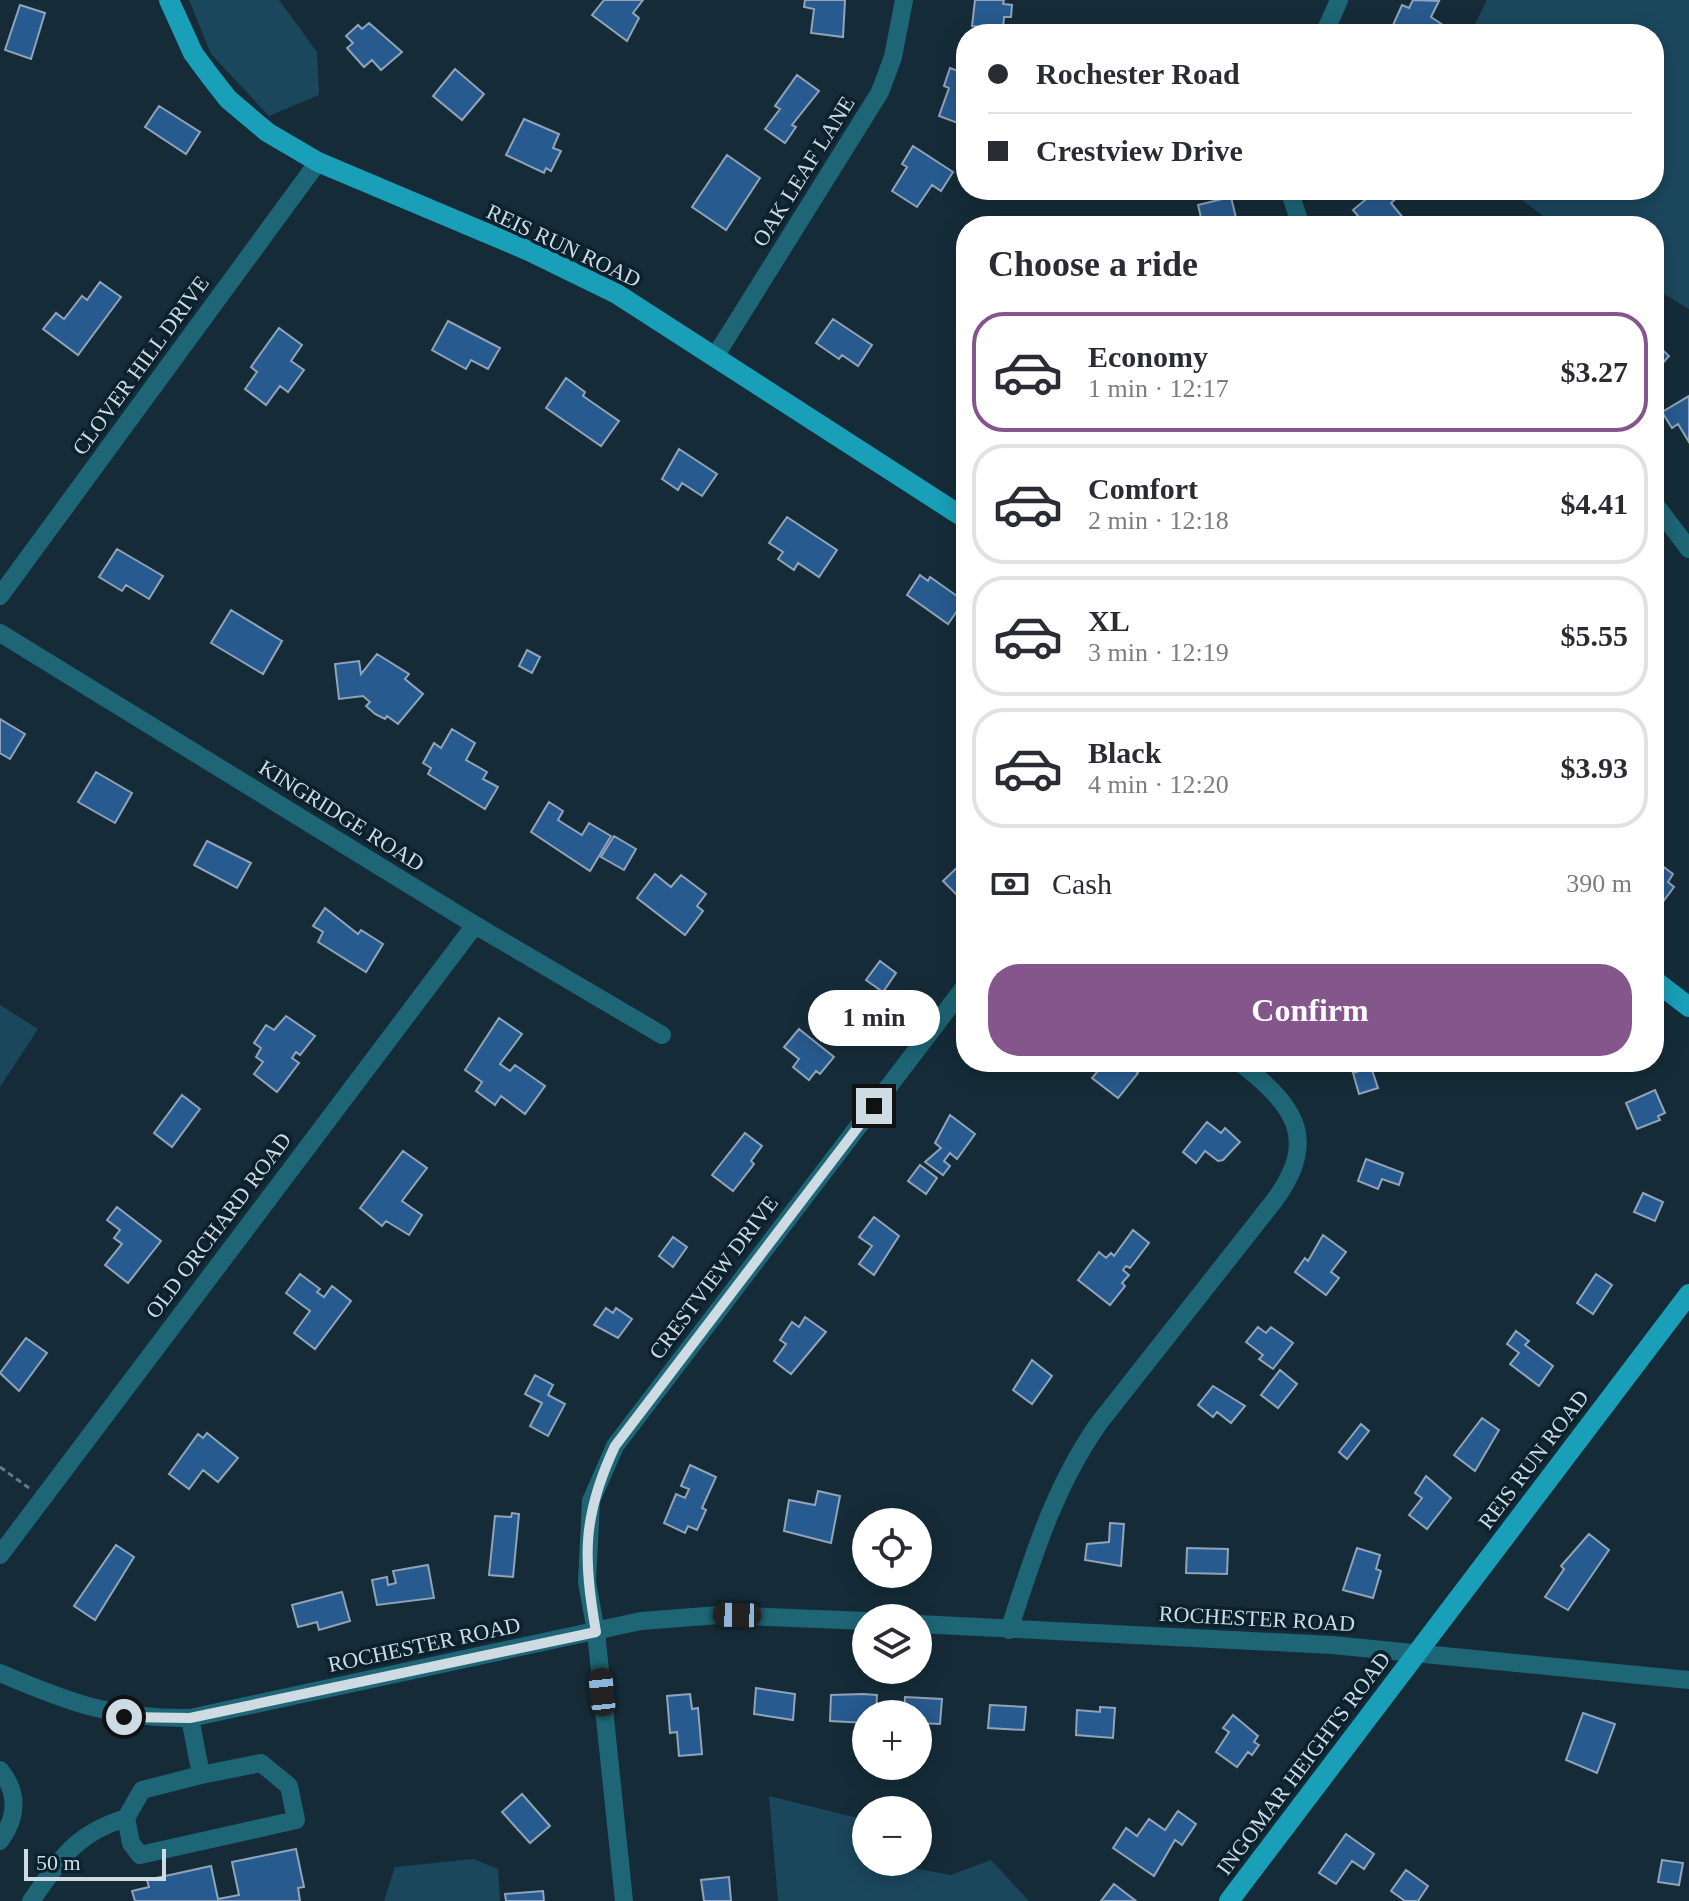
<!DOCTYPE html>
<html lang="en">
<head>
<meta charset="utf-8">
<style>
  :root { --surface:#fff; --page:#f7f7f7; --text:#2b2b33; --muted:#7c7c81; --line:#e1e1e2; --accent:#84568b }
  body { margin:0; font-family:"Times New Roman",serif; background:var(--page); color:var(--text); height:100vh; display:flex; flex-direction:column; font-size:30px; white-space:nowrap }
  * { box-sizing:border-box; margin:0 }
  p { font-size:26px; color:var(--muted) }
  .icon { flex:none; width:44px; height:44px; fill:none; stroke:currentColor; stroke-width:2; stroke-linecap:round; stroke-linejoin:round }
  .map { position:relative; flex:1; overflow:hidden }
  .sheet { position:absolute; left:956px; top:216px; width:708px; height:856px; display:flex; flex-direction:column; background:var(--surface); border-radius:32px; box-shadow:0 4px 20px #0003 }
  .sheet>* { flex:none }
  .hud { position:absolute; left:956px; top:24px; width:708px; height:176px; border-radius:32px; box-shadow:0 4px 20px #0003; display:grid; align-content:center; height:176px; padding:0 32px; background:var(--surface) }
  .tools { position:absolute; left:852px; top:1508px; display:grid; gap:16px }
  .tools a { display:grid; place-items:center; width:80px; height:80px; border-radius:50%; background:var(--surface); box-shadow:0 4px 20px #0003; font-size:40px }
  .scale { position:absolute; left:24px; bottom:20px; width:142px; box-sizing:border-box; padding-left:8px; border:4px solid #cedbe3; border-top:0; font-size:22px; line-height:28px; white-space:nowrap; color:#cedbe3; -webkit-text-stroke:6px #0b222e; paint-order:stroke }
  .end { position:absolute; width:36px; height:36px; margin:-18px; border:10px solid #cedbe3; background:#111; box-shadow:0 0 0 4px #111 }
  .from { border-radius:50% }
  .bubble { position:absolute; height:56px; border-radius:28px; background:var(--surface); box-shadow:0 4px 20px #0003; font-size:26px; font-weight:800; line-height:56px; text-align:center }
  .car { position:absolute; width:24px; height:48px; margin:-24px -12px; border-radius:10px; box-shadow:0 0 6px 2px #0007; background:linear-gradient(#222 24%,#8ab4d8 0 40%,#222 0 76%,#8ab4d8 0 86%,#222 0) }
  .hud b { display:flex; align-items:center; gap:28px; height:76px; font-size:30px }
  .hud b+b { border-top:2px solid var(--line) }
  .hud i { width:20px; height:20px; background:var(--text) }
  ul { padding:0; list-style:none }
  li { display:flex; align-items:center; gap:24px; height:120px; margin:0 16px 12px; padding:0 16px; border:4px solid var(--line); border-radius:32px }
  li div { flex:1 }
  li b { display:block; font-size:30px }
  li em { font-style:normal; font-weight:800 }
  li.current { border-color:var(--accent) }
  li>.icon { width:72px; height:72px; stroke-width:1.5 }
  h2 { padding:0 32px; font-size:36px; line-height:96px }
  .pay { display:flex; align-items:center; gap:20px; height:88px; padding:0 32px; font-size:30px }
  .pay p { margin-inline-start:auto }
  .cta { display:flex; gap:16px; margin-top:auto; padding:16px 32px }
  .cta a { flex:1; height:92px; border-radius:32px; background:var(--accent); color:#fff; font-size:32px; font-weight:800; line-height:92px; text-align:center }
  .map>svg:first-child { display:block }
  .green { fill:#1b475d }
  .building { fill:#275a8e; stroke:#91a3b8; stroke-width:2 }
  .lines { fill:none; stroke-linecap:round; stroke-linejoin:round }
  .path { stroke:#677a84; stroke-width:3; stroke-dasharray:6 4; stroke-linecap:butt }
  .minor { stroke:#1e6676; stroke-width:18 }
  .major { stroke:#199fb8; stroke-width:20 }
  .route { stroke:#cedbe3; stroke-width:10 }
  .labels { text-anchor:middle; stroke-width:7; stroke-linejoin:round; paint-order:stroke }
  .street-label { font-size:22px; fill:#cedbe3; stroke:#0b222e }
</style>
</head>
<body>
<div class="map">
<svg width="1689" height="1901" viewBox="0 0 1689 1901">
  <rect width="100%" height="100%" fill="#152c38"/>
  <path class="green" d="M189 0H279L317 52 319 95 269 116 211 54Z
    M1487 0H1689V309L1654 288V226H1557L1508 190H1654V34H1470Z
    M0 1005 38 1029 0 1087Z
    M769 1796 866 1820V1862H904L908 1867 951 1875 991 1860 1029 1901H778Z
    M473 1859 498 1869 500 1901H384L395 1867Z"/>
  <path class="building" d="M604 0H643L633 13 639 18 627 41 592 15Z
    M805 0H845L843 37 811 33 814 9 804 7Z
    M975 0H1004L1003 4 1012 5 1011 17H1004L1003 29 972 26Z
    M1413 0 1439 1 1431 17 1443 25 1439 34H1389L1402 5 1409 8Z
    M20 5 45 13 31 59 5 50Z
    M369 23 402 52 381 70 372 60 364 67 347 48 353 43 346 36 358 25 362 29Z
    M950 68 966 74V126L939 116 949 88 944 86Z
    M455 69 484 94 462 120 433 96Z
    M797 75 819 91 792 125 796 127 785 143 765 129 780 109 775 106Z
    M159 106 200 132 186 154 145 127Z
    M524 119 559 134 553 148 561 151 551 171 546 168 544 173 506 155Z
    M913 146 953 172 941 191 932 185 917 207 892 191 907 167 902 164Z
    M727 155 760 178 726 230 692 207Z
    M1377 190H1394L1399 196 1391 203 1409 225 1372 226 1368 221 1364 223 1353 210Z
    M1231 197 1238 226H1203L1198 205Z
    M100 282 121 297 78 355 43 329 56 313 64 319 82 296 87 300Z
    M833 319 872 345 858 366 842 355 839 359 816 343Z
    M448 321 500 348 488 369 471 360 466 369 432 350Z
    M279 328 302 345 291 361 304 370 288 392 280 386 266 405 245 389 257 372 251 367Z
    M1654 342 1669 356 1654 373Z
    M566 378 585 392 583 396 619 421 601 446 546 408Z
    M1689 396V442L1678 424 1672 428 1662 412Z
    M679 449 717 474 702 496 682 483 678 490 662 479Z
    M787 517 837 550 819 577 798 563 794 570 778 559 783 552 769 543Z
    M117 549 163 576 149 599 126 585 122 591 99 577Z
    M920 575 928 581 930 577 964 601 948 624 907 595Z
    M231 610 282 641 263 674 211 643Z
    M527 650 540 657 532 673 519 666Z
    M377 654 409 674 405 679 423 694 398 724 387 716 385 719 375 714 366 706 370 702 363 696 339 699 335 664 359 661 361 674Z
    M0 719 25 734 10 759 0 753Z
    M452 729 475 743 466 760 487 772 483 779 498 787 485 809 428 774 431 768 423 763 434 743 441 748Z
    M96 772 132 793 115 823 78 802Z
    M549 802 563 811 558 820 582 835 589 823 611 836 590 871 531 832Z
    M614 836 636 849 624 870 601 857Z
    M207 841 251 863 237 888 194 865Z
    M964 861 966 888 958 896 943 881Z
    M1657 862 1673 874 1668 882 1674 887 1659 907 1654 903Z
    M655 874 671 887 681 875 706 894 697 906 703 911 685 935 637 898Z
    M325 908 358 934 361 930 383 944 366 972 318 942 323 932 313 926Z
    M880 961 896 973 883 992 866 980Z
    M286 1016 315 1036 300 1055 296 1052 292 1058 299 1063 277 1092 254 1074 263 1062 256 1057 261 1048 254 1043 266 1025 274 1030Z
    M499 1018 522 1034 500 1064 510 1071 515 1065 545 1086 525 1114 501 1096 495 1105 476 1091 482 1082 465 1070Z
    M799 1029 834 1057 820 1074 816 1071 809 1080 793 1067 799 1059 784 1047Z
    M1105 1062H1126L1138 1073 1118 1098 1092 1078Z
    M1371 1067 1378 1088 1359 1094 1353 1073Z
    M1655 1090 1665 1113 1658 1116 1660 1120 1637 1129 1626 1103Z
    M182 1095 200 1109 172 1147 154 1133Z
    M950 1115 975 1134 957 1159 950 1153 944 1161 950 1166 943 1175 925 1162 941 1148 935 1143Z
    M1207 1122 1221 1133 1225 1128 1240 1142 1223 1160 1218 1161 1205 1151 1196 1163 1183 1152Z
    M745 1133 762 1146 751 1161 754 1164 733 1191 712 1175Z
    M403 1151 427 1168 402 1201 422 1215 409 1235 386 1221 382 1226 360 1208Z
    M1366 1159 1403 1173 1399 1185 1382 1179 1378 1189 1358 1181Z
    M920 1165 937 1178 926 1194 908 1181Z
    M1643 1193 1663 1202 1655 1221 1634 1212Z
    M117 1207 161 1241 128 1283 105 1265 122 1244 114 1238 120 1230 107 1220Z
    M874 1217 899 1236 874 1275 859 1264 872 1246 859 1237Z
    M1133 1230 1149 1243 1130 1268 1126 1266 1123 1270 1129 1275 1122 1283 1125 1286 1110 1305 1078 1280 1099 1252 1106 1258 1111 1253 1114 1256Z
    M1323 1235 1346 1252 1331 1272 1339 1278 1326 1295 1295 1272 1305 1258 1308 1261Z
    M673 1237 687 1247 673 1267 659 1256Z
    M300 1274 320 1289 317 1292 324 1297 332 1286 351 1301 315 1349 294 1333 310 1311 286 1293Z
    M1596 1274 1612 1285 1593 1314 1577 1303Z
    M606 1308 613 1313 616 1308 632 1319 618 1338 594 1325Z
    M805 1317 826 1332 791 1374 774 1361 786 1344 780 1340 792 1322 799 1327Z
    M1258 1327 1266 1333 1271 1327 1293 1343 1273 1369 1259 1359 1263 1355 1246 1342Z
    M1516 1331 1529 1341 1525 1345 1553 1366 1539 1386 1510 1364 1519 1353 1507 1344Z
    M26 1338 47 1353 19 1391 0 1373Z
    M1032 1360 1052 1376 1032 1404 1013 1390Z
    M1280 1370 1297 1384 1278 1408 1261 1395Z
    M535 1375 553 1385 548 1395 565 1404 548 1436 530 1426 542 1403 525 1394Z
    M1213 1386 1245 1406 1231 1423 1217 1412 1213 1417 1198 1405Z
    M1482 1418 1499 1430 1475 1471 1454 1455Z
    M1361 1424 1369 1431 1347 1459 1339 1452Z
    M207 1433 238 1458 218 1482 203 1470 189 1489 169 1474 198 1434 203 1438Z
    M690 1465 716 1477 702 1508 706 1510 697 1530 688 1526 685 1533 664 1523 676 1494 685 1498 689 1489 681 1486Z
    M1426 1476 1451 1498 1427 1529 1409 1515 1422 1498 1415 1493Z
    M818 1491 840 1496 831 1543 784 1531 789 1500 815 1505Z
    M512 1513 519 1514 513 1577 489 1575 495 1516 511 1517Z
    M1110 1523 1124 1524 1121 1566 1085 1560 1087 1544 1109 1542Z
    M1589 1534 1609 1550 1568 1610 1545 1597 1564 1569 1561 1566Z
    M116 1545 134 1557 95 1620 74 1606Z
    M1187 1548 1228 1549 1227 1574 1186 1573Z
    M1357 1548 1380 1555 1376 1569 1381 1571 1373 1598 1343 1590Z
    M428 1565 434 1598 377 1605 372 1580 387 1577 388 1585 396 1583 393 1571Z
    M342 1592 350 1621 319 1630 317 1622 298 1627 292 1605Z
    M756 1688 795 1694 793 1720 754 1714Z
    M690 1694 692 1709 698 1708 702 1754 679 1756 677 1732 670 1733 667 1696Z
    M863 1694 877 1695 876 1714H866V1723L830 1721 831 1695Z
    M905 1697 942 1699 940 1724 918 1723V1714H904Z
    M990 1705 1026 1707 1024 1730 988 1728Z
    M1100 1707 1115 1708 1113 1738 1076 1735 1077 1710 1100 1712Z
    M1583 1713 1615 1724 1597 1773 1566 1760Z
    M1233 1715 1258 1736 1254 1742 1259 1745 1252 1755 1248 1752 1237 1767 1216 1752 1229 1732 1223 1728Z
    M522 1794 550 1826 530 1843 502 1812Z
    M1178 1811 1196 1824 1182 1845 1175 1840 1154 1876 1113 1848 1126 1828 1137 1836 1149 1819 1165 1830Z
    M1346 1834 1374 1854 1364 1869 1352 1861 1336 1884 1319 1873Z
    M296 1849 304 1887 298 1888 300 1901H135L132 1891 149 1887 147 1880 211 1866 218 1899 239 1895 232 1862Z
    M1662 1860 1683 1863 1679 1885 1658 1882Z
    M1406 1870 1428 1886 1418 1901H1405L1391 1891Z
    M729 1877 731 1901H704L701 1880Z
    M1114 1884 1136 1901H1101Z
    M543 1891 544 1901H506L505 1894Z"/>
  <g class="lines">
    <path class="path" d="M0 1467 29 1488"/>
    <path class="minor" d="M1324 34 1339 0
      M1289 190 1301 226
      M716 355 880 92 893 57 904 0
      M1654 503 1689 549
      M0 596 318 162
      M0 633 475 925 662 1035
      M0 1555 475 925
      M918 1624 1332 1645 1689 1680
      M1009 1630C1033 1557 1054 1487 1099 1423L1274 1201C1321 1138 1293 1104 1239 1062
      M0 1673C70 1703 113 1719 190 1718L641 1621 719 1615 866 1621
      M190 1718 201 1775 261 1763 289 1786 296 1820 140 1855 131 1843 126 1818 142 1790 201 1775
      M0 1770C19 1793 17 1818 0 1841
      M31 1901C61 1859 74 1834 126 1818
      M624 1901 596 1632 587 1582 591 1501 615 1446 966 985"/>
    <path class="major" d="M169 0 193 53 210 76 228 99 267 132 318 162 529 251 617 294 966 519
      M1654 980 1689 1007
      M1229 1901 1689 1294"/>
  </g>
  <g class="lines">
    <path class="route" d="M124 1717 190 1718 596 1632C583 1558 582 1516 615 1446L874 1106"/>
  </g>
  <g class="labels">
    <g class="street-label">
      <text transform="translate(803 171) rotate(-58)" y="8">OAK LEAF LANE</text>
      <text transform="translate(564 245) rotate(25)" y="8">REIS RUN ROAD</text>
      <text transform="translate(140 365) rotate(-54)" y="8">CLOVER HILL DRIVE</text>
      <text transform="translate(342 815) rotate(32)" y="8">KINGRIDGE ROAD</text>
      <text transform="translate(218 1225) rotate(-53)" y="8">OLD ORCHARD ROAD</text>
      <text transform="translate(713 1277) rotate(-53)" y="8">CRESTVIEW DRIVE</text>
      <text transform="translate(1533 1459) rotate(-53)" y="8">REIS RUN ROAD</text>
      <text transform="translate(1257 1618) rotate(3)" y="8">ROCHESTER ROAD</text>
      <text transform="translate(424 1644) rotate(-12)" y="8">ROCHESTER ROAD</text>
      <text transform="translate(1303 1763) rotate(-53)" y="8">INGOMAR HEIGHTS ROAD</text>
    </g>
  </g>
</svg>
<div class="tools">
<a><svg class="icon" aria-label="locate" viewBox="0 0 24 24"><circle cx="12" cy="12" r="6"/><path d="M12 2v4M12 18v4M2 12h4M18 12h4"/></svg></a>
<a><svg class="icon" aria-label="layers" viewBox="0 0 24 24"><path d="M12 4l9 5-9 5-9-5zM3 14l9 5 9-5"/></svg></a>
<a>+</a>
<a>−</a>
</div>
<div class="scale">50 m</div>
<i class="end from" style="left:124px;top:1717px"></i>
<i class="end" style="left:874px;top:1106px"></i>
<div class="bubble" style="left:808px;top:990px;width:132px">1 min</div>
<i class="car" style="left:737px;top:1615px;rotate:271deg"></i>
<i class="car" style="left:602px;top:1692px;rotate:354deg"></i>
<div class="hud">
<b><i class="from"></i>Rochester Road</b>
<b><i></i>Crestview Drive</b>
</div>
<section class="sheet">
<h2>Choose a ride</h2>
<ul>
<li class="current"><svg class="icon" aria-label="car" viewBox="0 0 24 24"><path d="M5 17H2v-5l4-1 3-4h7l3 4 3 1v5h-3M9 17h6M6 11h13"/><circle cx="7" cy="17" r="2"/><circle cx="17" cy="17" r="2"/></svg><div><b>Economy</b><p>1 min · 12:17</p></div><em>$3.27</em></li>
<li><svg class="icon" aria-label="car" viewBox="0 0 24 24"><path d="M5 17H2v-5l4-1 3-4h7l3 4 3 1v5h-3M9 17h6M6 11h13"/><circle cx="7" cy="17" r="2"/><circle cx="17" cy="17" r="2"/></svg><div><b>Comfort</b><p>2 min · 12:18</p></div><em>$4.41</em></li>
<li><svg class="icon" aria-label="car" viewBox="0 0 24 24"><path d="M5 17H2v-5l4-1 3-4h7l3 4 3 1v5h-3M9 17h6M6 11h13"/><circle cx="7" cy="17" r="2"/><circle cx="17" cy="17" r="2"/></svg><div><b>XL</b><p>3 min · 12:19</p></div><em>$5.55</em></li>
<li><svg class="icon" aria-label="car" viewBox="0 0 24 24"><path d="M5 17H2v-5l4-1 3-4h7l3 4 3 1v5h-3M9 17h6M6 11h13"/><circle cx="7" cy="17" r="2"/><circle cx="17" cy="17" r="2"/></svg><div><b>Black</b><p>4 min · 12:20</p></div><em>$3.93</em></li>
</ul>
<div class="pay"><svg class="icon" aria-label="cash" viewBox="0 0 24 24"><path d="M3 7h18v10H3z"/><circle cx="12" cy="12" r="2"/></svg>Cash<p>390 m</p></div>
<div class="cta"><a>Confirm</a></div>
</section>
</div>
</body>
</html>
